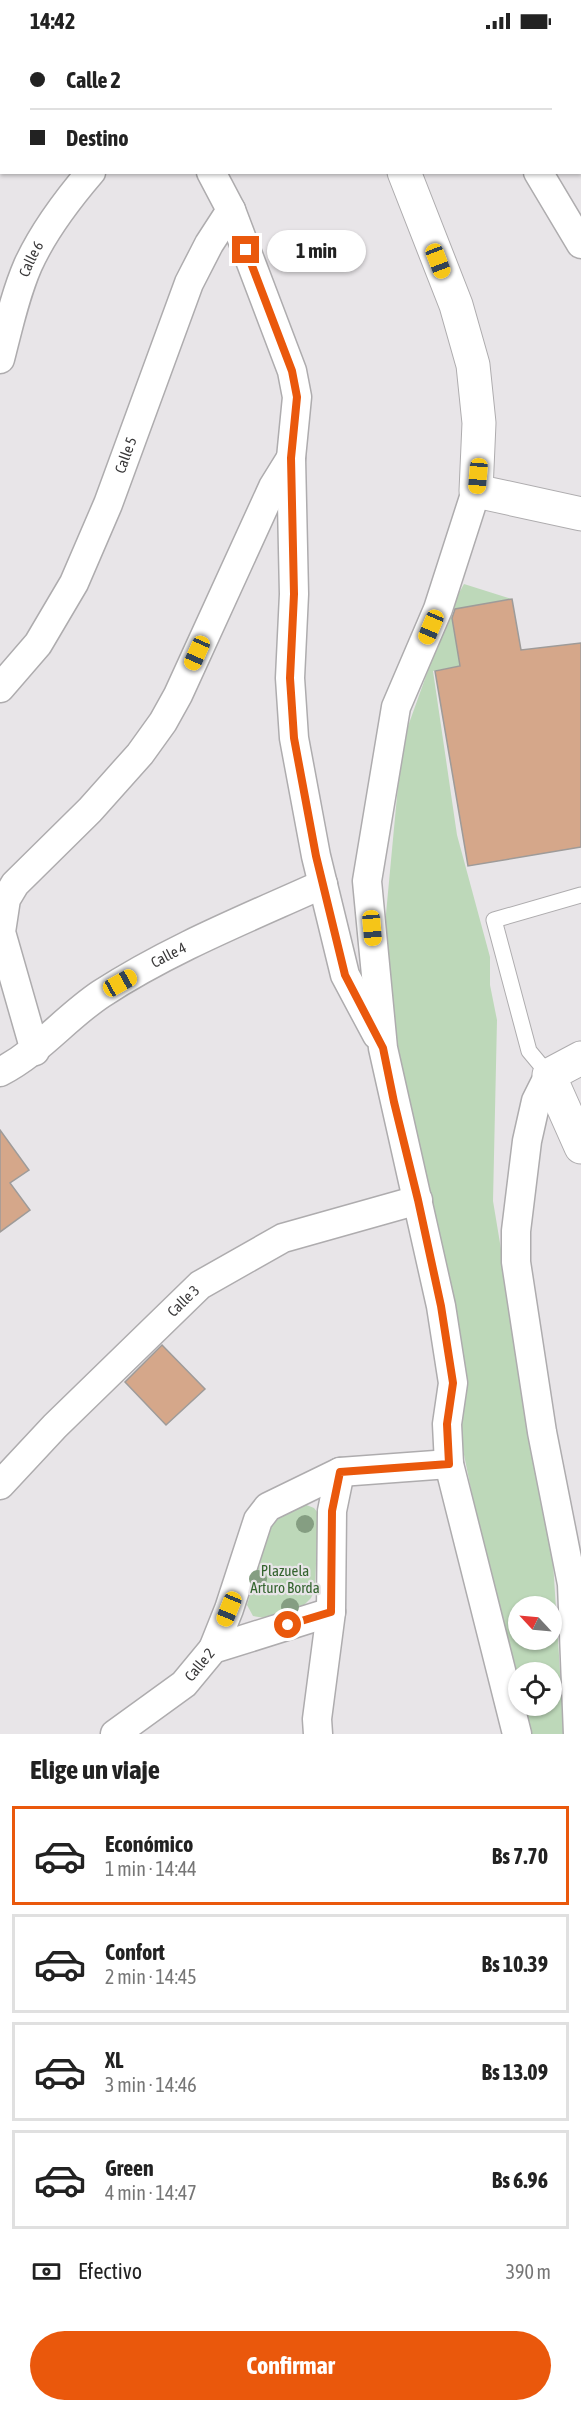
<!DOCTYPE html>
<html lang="es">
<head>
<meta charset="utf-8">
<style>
  :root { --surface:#fff; --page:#f2f2f2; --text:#222; --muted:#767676; --line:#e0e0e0; --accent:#ea580c }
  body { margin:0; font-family:"Asap Condensed",sans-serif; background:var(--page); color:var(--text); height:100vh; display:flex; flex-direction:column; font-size:22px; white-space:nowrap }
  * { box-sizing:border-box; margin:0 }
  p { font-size:20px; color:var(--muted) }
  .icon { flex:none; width:33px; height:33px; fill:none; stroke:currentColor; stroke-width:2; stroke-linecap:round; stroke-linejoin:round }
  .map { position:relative; height:1692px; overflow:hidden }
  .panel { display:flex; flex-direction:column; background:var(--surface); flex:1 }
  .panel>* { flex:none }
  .hud { position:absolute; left:0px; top:0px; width:582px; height:132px; box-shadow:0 2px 4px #0004; display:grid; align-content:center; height:132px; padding:0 30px; background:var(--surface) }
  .needle { width:39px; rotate:296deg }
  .controls { position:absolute; left:508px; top:1554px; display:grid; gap:12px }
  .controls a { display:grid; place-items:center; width:54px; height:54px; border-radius:50%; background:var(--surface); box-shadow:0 2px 4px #0004; font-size:30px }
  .end { position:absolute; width:27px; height:27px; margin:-14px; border:8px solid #ea580c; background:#fff; box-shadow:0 0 0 3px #fff }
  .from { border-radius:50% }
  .bubble { position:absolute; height:42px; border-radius:21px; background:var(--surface); box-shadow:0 2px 4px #0004; font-size:20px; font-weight:700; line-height:42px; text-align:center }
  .car { position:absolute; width:18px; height:36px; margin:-18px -9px; border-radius:8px; box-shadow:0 0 4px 2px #0007; background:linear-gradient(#f5c518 24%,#345 0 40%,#f5c518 0 76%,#345 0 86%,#f5c518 0) }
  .hud b { display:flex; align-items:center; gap:21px; height:57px; font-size:22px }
  .hud b+b { border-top:2px solid var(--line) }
  .hud i { width:15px; height:15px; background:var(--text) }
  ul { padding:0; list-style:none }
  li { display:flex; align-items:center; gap:18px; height:99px; margin:0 12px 9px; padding:0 18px; border:3px solid var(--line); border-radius:0px }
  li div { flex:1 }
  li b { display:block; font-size:22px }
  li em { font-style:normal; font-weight:700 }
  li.on { border-color:var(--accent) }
  li>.icon { width:54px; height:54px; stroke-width:1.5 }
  h2 { padding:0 30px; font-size:27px; line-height:72px }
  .pay { display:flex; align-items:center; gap:15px; height:66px; padding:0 30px; font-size:22px }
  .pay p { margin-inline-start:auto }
  .cta { display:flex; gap:12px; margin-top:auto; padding:12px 30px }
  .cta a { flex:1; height:69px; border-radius:36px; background:var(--accent); color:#fff; font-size:24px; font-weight:700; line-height:69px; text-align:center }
  .status { display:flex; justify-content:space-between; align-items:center; height:42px; padding:0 30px; background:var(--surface); direction:ltr }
  .status svg { height:16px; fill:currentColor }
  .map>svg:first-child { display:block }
  .green { fill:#bdd8b9; fill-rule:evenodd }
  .building { fill:#d5a78a; stroke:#9e9b99; stroke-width:1.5 }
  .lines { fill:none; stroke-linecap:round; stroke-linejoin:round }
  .lane-casing { stroke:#aeacae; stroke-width:17 }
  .street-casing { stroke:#aeacae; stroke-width:31 }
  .secondary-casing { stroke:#aeacae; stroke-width:35 }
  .lane { stroke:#fff; stroke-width:15 }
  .street { stroke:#fff; stroke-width:28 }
  .secondary { stroke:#fff; stroke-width:33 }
  .tree { fill:#859e82 }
  .route { stroke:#ea580c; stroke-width:8 }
  .labels { text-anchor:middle; stroke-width:4.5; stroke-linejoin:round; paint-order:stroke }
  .street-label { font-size:15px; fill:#393839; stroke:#e8e5e8 }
  .park-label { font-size:15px; fill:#34642f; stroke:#e8e5e8 }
</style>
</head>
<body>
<div class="status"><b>14:42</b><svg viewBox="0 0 49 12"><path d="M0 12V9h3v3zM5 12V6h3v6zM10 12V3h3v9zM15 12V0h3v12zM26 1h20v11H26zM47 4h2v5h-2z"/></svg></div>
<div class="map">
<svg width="581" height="1692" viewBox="0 0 581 1692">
  <rect width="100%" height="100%" fill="#e8e5e8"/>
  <path class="green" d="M464 542 512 557 451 568 460 624 433 629 457 793 490 915V943L497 978 493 1159 553 1520 564 1692H527L519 1664H552V1630H519V1663L502 1600 460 1393 464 1345 461 1297 381 925 402 701 450 567ZM519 1564H552V1598H519Z
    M304 1462 314 1466 318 1471 315 1547 311 1556 304 1563 265 1576 253 1574 247 1563 270 1487C277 1476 290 1465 304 1462Z"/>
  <path class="building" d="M512 557 521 608 581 601V805L468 824 435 629 460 624 452 576 455 567Z
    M0 1088 29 1128 10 1141 30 1168 0 1190Z
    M162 1303 205 1347 166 1383 125 1340Z"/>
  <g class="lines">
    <g class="lane-casing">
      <path id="lane" d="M549 1033 529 1009 494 878 581 853"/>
    </g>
    <g class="street-casing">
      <g id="street">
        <path d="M131 0 132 2"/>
        <path d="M474 0V2"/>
        <path d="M15 2 16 0"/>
        <path d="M0 21 2 19"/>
        <path d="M211 130 231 168 292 329 297 355 291 416 294 552 290 636 294 696 316 814 345 933 377 993"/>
        <path d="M538 130 581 202"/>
        <path id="s1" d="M0 317C8 286 15 253 28 223 43 190 67 158 91 130"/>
        <path d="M476 449 438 567 396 665 367 839 383 1006 441 1264 453 1341 447 1382 449 1422 517 1692"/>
        <path id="s2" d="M0 646 38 602 74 541 108 462 189 241 209 202 231 168"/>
        <path d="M35 1009 1 890 6 857 15 842 90 768 140 712 163 680 178 653 273 445 291 416"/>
        <path id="s3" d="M0 1030C39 1010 65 976 101 952 170 907 248 876 323 842"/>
        <path d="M549 1033 536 1059 527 1099 516 1189V1220L542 1390 572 1542 578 1692"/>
        <path id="s4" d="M0 1443 55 1384 200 1243 283 1196 418 1158"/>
        <path d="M213 1607 229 1567 258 1478 268 1465 340 1430 449 1422"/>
        <path id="s5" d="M115 1692 184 1642 213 1607 331 1570"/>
        <path d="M318 1692 317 1677 331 1570 332 1469 340 1430"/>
      </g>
    </g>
    <g class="secondary-casing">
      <path id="secondary" d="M352 0 353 2
        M404 130 456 263 473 323 479 381 476 449 581 472
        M581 1016 549 1033 581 1105"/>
    </g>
    <use href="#lane" class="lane"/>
    <use href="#street" class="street"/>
    <use href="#secondary" class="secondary"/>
  </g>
  <g class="tree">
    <circle cx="305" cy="1482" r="9"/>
    <circle cx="258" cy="1537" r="9"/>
    <circle cx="290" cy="1565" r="9"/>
  </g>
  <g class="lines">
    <path class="route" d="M246 208 292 329 297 355 291 416 294 552 290 636 294 696 316 814 345 933 383 1006 394 1060 418 1158 441 1264 453 1341 447 1382 449 1422 340 1430 332 1469 331 1570 288 1583"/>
  </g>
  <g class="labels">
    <g class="street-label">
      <text dy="5" stroke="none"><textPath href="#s1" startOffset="105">Calle 6</textPath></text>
      <text dy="5" stroke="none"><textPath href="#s2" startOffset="267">Calle 5</textPath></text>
      <text dy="5" stroke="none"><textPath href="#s3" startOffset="206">Calle 4</textPath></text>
      <text dy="5" stroke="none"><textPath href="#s4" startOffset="260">Calle 3</textPath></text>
      <text dy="5" stroke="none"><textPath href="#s5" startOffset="110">Calle 2</textPath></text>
    </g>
    <g class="park-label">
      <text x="285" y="1534">Plazuela<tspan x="285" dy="17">Arturo Borda</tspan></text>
    </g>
  </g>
</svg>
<div class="controls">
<a><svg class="needle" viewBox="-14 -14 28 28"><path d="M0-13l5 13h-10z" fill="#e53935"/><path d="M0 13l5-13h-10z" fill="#767676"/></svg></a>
<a><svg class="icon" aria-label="locate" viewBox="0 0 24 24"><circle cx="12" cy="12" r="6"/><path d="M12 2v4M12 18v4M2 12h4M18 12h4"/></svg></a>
</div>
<i class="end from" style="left:288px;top:1583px"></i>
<i class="end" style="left:246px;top:208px"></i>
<div class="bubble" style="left:267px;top:188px;width:99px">1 min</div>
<i class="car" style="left:438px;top:219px;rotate:159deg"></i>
<i class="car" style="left:478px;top:434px;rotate:185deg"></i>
<i class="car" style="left:431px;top:585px;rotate:203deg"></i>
<i class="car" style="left:197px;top:611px;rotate:204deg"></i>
<i class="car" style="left:372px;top:886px;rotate:175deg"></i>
<i class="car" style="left:120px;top:941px;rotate:61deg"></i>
<i class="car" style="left:229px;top:1567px;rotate:202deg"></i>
<div class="hud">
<b><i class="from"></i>Calle 2</b>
<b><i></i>Destino</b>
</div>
</div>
<section class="panel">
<h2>Elige un viaje</h2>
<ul>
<li class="on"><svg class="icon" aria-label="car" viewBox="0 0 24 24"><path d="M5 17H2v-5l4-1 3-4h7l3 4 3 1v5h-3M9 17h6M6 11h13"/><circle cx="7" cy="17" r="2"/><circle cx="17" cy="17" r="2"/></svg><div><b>Económico</b><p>1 min · 14:44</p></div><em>Bs 7.70</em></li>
<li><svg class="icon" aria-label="car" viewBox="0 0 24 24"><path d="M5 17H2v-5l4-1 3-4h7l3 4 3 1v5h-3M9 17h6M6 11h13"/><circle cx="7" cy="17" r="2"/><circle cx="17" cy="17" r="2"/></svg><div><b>Confort</b><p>2 min · 14:45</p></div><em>Bs 10.39</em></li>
<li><svg class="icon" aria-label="car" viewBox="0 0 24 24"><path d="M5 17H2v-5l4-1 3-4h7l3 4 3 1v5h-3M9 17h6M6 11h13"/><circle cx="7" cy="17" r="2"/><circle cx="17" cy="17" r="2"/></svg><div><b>XL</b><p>3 min · 14:46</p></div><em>Bs 13.09</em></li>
<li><svg class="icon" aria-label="car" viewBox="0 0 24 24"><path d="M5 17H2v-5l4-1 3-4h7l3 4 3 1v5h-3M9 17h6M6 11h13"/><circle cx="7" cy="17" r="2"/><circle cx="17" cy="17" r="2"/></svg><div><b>Green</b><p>4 min · 14:47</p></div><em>Bs 6.96</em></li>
</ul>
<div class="pay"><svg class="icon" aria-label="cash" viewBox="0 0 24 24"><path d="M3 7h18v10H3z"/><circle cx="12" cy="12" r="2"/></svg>Efectivo<p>390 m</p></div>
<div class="cta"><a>Confirmar</a></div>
</section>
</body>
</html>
